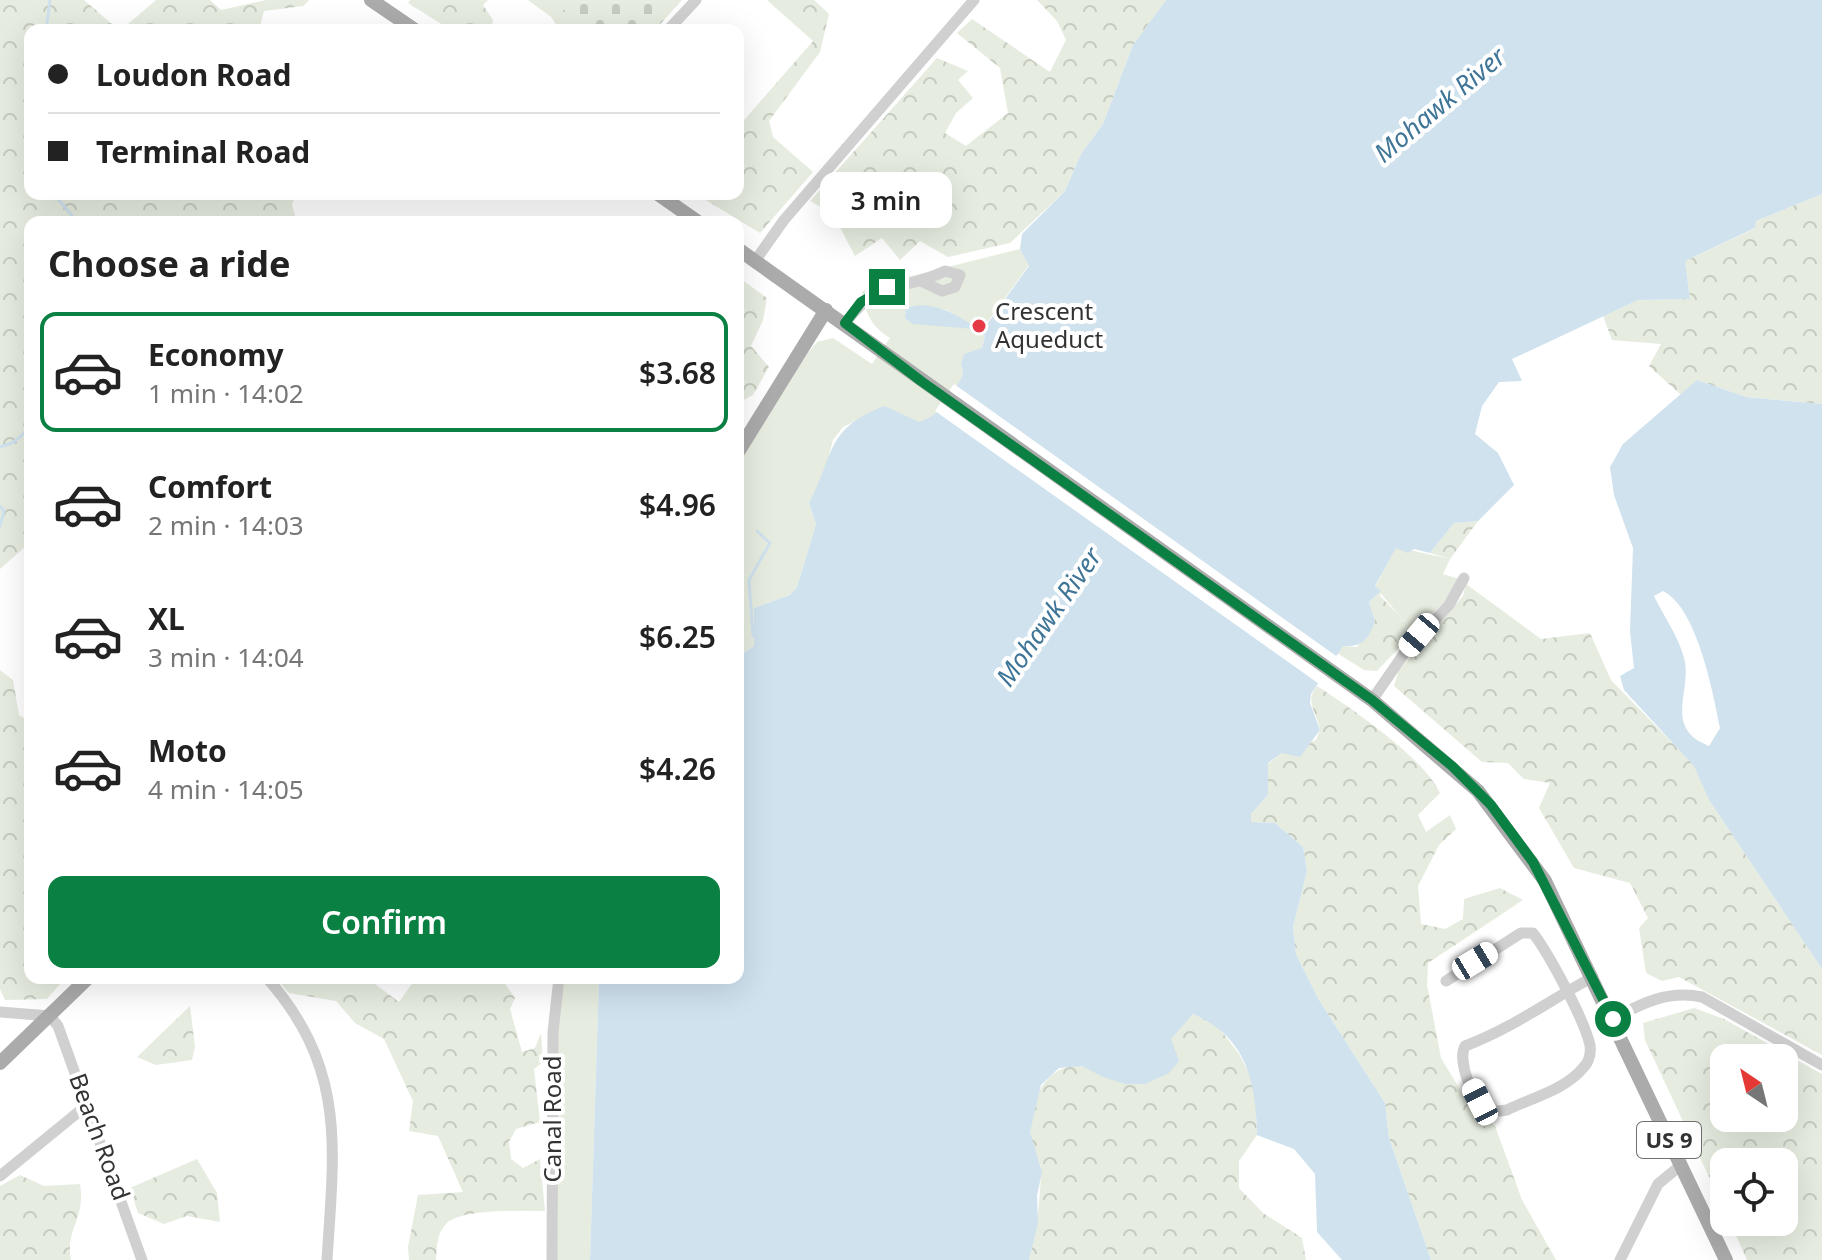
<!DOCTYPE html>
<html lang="en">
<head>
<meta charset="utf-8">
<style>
  :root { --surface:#fff; --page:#f6f6f6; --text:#222; --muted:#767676; --line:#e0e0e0; --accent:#0b8043 }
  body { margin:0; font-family:"Noto Sans",sans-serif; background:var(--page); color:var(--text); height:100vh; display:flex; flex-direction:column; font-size:30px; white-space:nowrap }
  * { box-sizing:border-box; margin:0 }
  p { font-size:26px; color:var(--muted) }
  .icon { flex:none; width:44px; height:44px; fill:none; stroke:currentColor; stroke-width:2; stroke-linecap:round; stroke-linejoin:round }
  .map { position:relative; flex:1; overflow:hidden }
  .sheet { position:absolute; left:24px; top:216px; width:720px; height:768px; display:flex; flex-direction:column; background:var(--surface); border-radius:16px; box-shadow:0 8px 32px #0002 }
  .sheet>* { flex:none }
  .guide { position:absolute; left:24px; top:24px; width:720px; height:176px; border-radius:16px; box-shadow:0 8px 32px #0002; display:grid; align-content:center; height:176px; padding:0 24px; background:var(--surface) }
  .needle { width:52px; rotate:325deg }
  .controls { position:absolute; left:1710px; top:1044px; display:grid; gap:16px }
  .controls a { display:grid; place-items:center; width:88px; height:88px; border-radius:16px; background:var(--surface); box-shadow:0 8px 32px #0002; font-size:40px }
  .end { position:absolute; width:36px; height:36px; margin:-18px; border:10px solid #0b8043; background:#fff; box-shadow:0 0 0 4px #fff }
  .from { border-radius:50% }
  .bubble { position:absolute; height:56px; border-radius:16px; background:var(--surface); box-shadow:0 8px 32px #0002; font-size:26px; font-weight:600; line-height:56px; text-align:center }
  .car { position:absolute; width:24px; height:48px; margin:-24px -12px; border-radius:10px; box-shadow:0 0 6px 2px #0007; background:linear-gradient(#fff 24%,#345 0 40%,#fff 0 76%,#345 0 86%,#fff 0) }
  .guide b { display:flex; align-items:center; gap:28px; height:76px; font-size:30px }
  .guide b+b { border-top:2px solid var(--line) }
  .guide i { width:20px; height:20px; background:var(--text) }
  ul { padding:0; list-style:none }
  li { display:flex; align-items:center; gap:24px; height:120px; margin:0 16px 12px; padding:0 8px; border:4px solid transparent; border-radius:16px }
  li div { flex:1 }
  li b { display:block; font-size:30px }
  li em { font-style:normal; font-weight:600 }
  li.active { border-color:var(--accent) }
  li>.icon { width:72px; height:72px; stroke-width:1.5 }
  h2 { padding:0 24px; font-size:36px; line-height:96px }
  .button { display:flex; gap:16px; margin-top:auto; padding:16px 24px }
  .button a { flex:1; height:92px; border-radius:16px; background:var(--accent); color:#fff; font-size:32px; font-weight:600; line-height:92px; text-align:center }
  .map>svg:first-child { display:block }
  .forest { fill:url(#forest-crowns); fill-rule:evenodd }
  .cemetery { fill:url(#cemetery-stones) }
  .green { fill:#e6ecdf }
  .water { fill:#cfe2ee; fill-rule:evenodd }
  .pier { fill:#fff }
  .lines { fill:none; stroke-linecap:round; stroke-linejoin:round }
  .stream { stroke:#cfe2ee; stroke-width:3 }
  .minor { stroke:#d0d0d0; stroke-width:11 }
  .major { stroke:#ababab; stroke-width:14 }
  .route { stroke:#0b8043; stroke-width:10 }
  .poi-dot { fill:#e63946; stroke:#fff; stroke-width:3 }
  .labels { text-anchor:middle; stroke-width:8; stroke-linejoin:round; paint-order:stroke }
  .shield { fill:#fff; stroke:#707070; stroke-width:2 }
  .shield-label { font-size:22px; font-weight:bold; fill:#333 }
  .poi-label { font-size:24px; fill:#333; stroke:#fff; text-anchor:start }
  .street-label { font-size:24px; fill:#333; stroke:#fff }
  .water-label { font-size:26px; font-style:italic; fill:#3f7597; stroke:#fff }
</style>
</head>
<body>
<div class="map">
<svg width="1822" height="1260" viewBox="0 0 1822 1260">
  <defs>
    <pattern id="forest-crowns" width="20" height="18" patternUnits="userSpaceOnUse" patternTransform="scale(2)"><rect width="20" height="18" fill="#e6ecdf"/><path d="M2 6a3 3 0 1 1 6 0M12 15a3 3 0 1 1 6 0" fill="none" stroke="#c6cbc0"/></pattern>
    <pattern id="cemetery-stones" width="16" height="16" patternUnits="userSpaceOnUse" patternTransform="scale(2)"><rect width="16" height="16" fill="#e6ecdf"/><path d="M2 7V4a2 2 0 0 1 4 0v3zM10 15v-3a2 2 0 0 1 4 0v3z" fill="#c6cbc0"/></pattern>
  </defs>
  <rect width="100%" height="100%" fill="#fff"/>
  <path class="forest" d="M0 0H84L119 30H30V194H296L292 205 297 222H30V538L26 546 0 569Z
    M156 0H210L221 10 266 0H309L303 6 264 11 259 30H121Z
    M410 0H488L483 5 493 20 491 30H451L408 3Z
    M528 0H558L584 30H560L551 17Z
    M767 0H814L829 14 820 52 769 121 773 137 813 172 760 233 696 194H738V127L813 41Z
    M1037 0H1166L1133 45 1103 124 1081 154 1065 191 1010 243 948 257 920 241 900 260 882 238 855 256 833 214 810 201 937 58 968 71 958 80 973 98 956 113 945 133 966 146 1008 113 1000 68 957 33 972 19 1050 72 1066 40 1057 21Z
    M1822 194V404L1746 397 1697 380 1681 395 1649 366 1661 344 1612 340 1603 316 1638 300 1690 299 1685 261 1754 229 1756 221Z
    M738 277 767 298 763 320 751 346 769 367 753 395 738 403Z
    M1478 521 1450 559 1430 553 1454 523Z
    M1466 584 1541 639 1590 633 1611 680 1695 766 1709 800 1822 969V1055L1679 977 1662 981 1646 973 1639 928 1648 918 1630 883 1574 868 1539 808 1550 783 1524 779 1508 763 1482 762 1394 686 1399 670 1463 596Z
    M1381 591 1380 596 1400 616 1410 636 1377 671 1364 670 1337 653 1343 646 1357 647 1375 621 1369 602Z
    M0 670 13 680 19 715 30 722V978H65L47 999 5 1000 0 989Z
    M1317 686C1351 708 1423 757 1440 793L1418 815 1426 832 1450 815 1456 829 1439 845 1418 886 1421 924 1445 929 1463 919 1464 899 1500 888 1523 900 1428 963 1427 985 1441 1058 1468 1103 1495 1126 1522 1200 1556 1260H1431L1389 1138 1385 1103 1319 1000 1296 954 1293 927 1307 871 1303 847 1275 823 1251 822V814L1268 795V764L1282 753 1316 740 1320 730C1317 713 1304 701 1317 686Z
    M276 978H367L399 1002 416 978H501L515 998 510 1009 522 1052 535 1048 541 1033 543 1062 534 1069 540 1122 516 1129 509 1142 511 1159 523 1168 540 1159 545 1211C523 1211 461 1208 446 1224 436 1234 437 1248 436 1260H409L408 1247 418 1195 463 1192 438 1136 409 1131 413 1101 384 1039 355 1023 336 1001 289 993Z
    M190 1006 195 1046 192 1060 156 1065 137 1057Z
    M1694 1008 1724 1019 1822 1074V1260H1747L1730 1222H1784V1162H1724V1209L1645 1040 1643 1023ZM1724 1058H1784V1118H1724Z
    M1193 1014 1216 1024 1239 1054 1255 1084 1257 1135 1239 1161V1188L1263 1213 1302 1238 1306 1260H1029C1036 1232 1040 1203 1041 1174 1042 1160 1030 1146 1030 1132 1028 1103 1046 1064 1079 1066 1090 1066 1113 1080 1125 1084Z
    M197 1159 217 1193 220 1222 187 1216 164 1224 138 1213 130 1188Z
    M20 1175 44 1186 80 1184C86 1219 65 1228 71 1260H0V1186Z"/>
  <path class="cemetery" d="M556 0H682L655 30H581Z"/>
  <path class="green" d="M1020 249 1029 265 981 331 946 310 912 306C933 315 968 325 985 336L982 348 961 364 963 374C952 396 943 414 919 423L885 406 843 427 833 440 824 474 809 503 816 524 797 587 790 595 754 608V646L738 657V464L808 353 817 342 833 338 872 364 890 338C871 326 866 314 862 292L871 286Z
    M1396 547 1450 559 1443 574 1459 579 1451 595 1410 636 1400 616 1375 587Z
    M559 978H599L590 1260H552Z"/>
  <path class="water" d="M1166 0H1822V194L1756 221 1755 228 1685 261 1690 299 1638 300 1512 359 1522 381 1499 382 1482 406 1475 434 1498 453 1514 485 1478 521 1454 523 1430 553 1414 549 1408 553 1396 548 1375 586 1381 591 1369 602 1375 621C1368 640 1363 647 1343 646L1311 694 1310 703 1320 730 1300 757 1282 753 1268 763V795L1251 814V822L1275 823 1303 847 1307 871 1293 927 1296 954 1319 1000 1385 1103 1389 1138 1431 1260H1342L1317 1232 1315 1174 1294 1149 1257 1135C1256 1082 1247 1037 1193 1014L1171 1039 1179 1061 1169 1073 1145 1084H1125L1103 1077 1082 1066 1059 1068 1041 1085 1030 1132 1042 1172 1037 1196 1038 1223 1029 1260H590L599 978H738V657L754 646V608L790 595 797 587 816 524 809 503C835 454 825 428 885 406L919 422C943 414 952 396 963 374L961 364 964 354 982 348 985 336 974 329 913 324 905 318 906 308C933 298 960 317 982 331L1029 266 1020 249 1022 234 1065 191 1081 154 1103 124 1133 45Z
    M1697 380 1746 397 1822 404V969L1709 800 1694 766 1624 690 1620 676 1634 668 1630 631 1633 548 1614 495 1610 467 1623 444ZM1663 591C1697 608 1713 692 1720 728L1709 746C1662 728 1693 690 1684 658 1678 635 1664 617 1654 596Z"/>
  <path class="pier" d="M954 384 1339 658 1322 686 935 411Z"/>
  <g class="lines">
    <path class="stream" d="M46 30 50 0
      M30 137V152
      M54 194 77 222
      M0 447 14 442 30 428
      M0 506 4 511 0 526
      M753 636 749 580 770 543 757 531"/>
    <path class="minor" d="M668 30 696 0
      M755 261 784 220 974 0
      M845 323C883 275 898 294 945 271L960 275 955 287 942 291 923 282
      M1372 700 1408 648 1449 605 1464 578
      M267 978C347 1069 334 1148 327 1260
      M1446 981 1521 933H1533C1549 954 1584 1019 1590 1045 1591 1053 1589 1062 1583 1068 1565 1090 1531 1098 1507 1110 1501 1111 1493 1112 1487 1110 1473 1103 1457 1060 1465 1046 1511 1029 1550 1000 1593 977
      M0 1012 50 1016 58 1026 142 1260
      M1613 1019C1642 1003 1668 990 1702 997L1822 1065
      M0 1176 87 1105
      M552 1260 553 1032 559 978
      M1620 1260 1658 1184 1681 1165"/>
    <path class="major" d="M371 0 415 30
      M658 194 698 222
      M738 249 1372 700 1478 791 1545 881 1726 1260
      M738 452 826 310
      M0 1063 88 978"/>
  </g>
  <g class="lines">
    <path class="route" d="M887 287 861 302 845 323 921 381 1372 700 1452 766 1491 805 1533 862 1613 1019"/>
  </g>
  <circle class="poi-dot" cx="979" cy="326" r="8"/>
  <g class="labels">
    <rect class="shield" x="1637" y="1122" width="64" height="36" rx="6"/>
    <g class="shield-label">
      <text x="1669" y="1148">US 9</text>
    </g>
    <g class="poi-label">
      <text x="995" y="320">Crescent<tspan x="995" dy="28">Aqueduct</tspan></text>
    </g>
    <g class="street-label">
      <text transform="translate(553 1119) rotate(-90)" y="8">Canal Road</text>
      <text transform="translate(99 1137) rotate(70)" y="8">Beach Road</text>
    </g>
    <g class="water-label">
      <text transform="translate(1440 105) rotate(-40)" y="9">Mohawk River</text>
      <text transform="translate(1049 617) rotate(-55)" y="9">Mohawk River</text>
    </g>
  </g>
</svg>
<div class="controls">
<a><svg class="needle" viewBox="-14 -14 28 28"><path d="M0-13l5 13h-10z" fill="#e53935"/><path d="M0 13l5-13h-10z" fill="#767676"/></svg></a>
<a><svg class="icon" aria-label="locate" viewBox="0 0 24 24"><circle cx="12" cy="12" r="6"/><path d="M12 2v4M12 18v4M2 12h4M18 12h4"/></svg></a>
</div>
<i class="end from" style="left:1613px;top:1019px"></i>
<i class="end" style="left:887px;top:287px"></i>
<div class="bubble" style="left:820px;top:172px;width:132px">3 min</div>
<i class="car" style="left:1419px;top:635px;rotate:220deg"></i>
<i class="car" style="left:1475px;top:961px;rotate:59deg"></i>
<i class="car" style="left:1480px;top:1102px;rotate:333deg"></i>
<div class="guide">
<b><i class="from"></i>Loudon Road</b>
<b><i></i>Terminal Road</b>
</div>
<section class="sheet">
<h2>Choose a ride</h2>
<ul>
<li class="active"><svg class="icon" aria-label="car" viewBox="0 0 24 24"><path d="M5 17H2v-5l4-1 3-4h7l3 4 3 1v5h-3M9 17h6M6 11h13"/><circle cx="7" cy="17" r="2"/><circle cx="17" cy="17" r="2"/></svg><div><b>Economy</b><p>1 min · 14:02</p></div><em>$3.68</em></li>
<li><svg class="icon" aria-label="car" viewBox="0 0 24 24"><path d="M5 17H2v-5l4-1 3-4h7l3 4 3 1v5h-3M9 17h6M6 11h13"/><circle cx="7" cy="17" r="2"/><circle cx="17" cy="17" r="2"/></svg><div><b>Comfort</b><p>2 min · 14:03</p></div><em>$4.96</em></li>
<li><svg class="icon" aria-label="car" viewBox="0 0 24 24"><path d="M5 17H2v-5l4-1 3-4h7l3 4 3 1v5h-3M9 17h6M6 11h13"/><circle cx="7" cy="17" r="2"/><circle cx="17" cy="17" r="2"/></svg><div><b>XL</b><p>3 min · 14:04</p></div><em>$6.25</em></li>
<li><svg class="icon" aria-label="car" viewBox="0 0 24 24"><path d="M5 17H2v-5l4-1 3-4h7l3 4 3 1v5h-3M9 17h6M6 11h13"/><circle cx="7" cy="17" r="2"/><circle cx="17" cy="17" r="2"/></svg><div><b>Moto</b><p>4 min · 14:05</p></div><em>$4.26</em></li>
</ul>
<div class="button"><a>Confirm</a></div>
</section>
</div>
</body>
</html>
